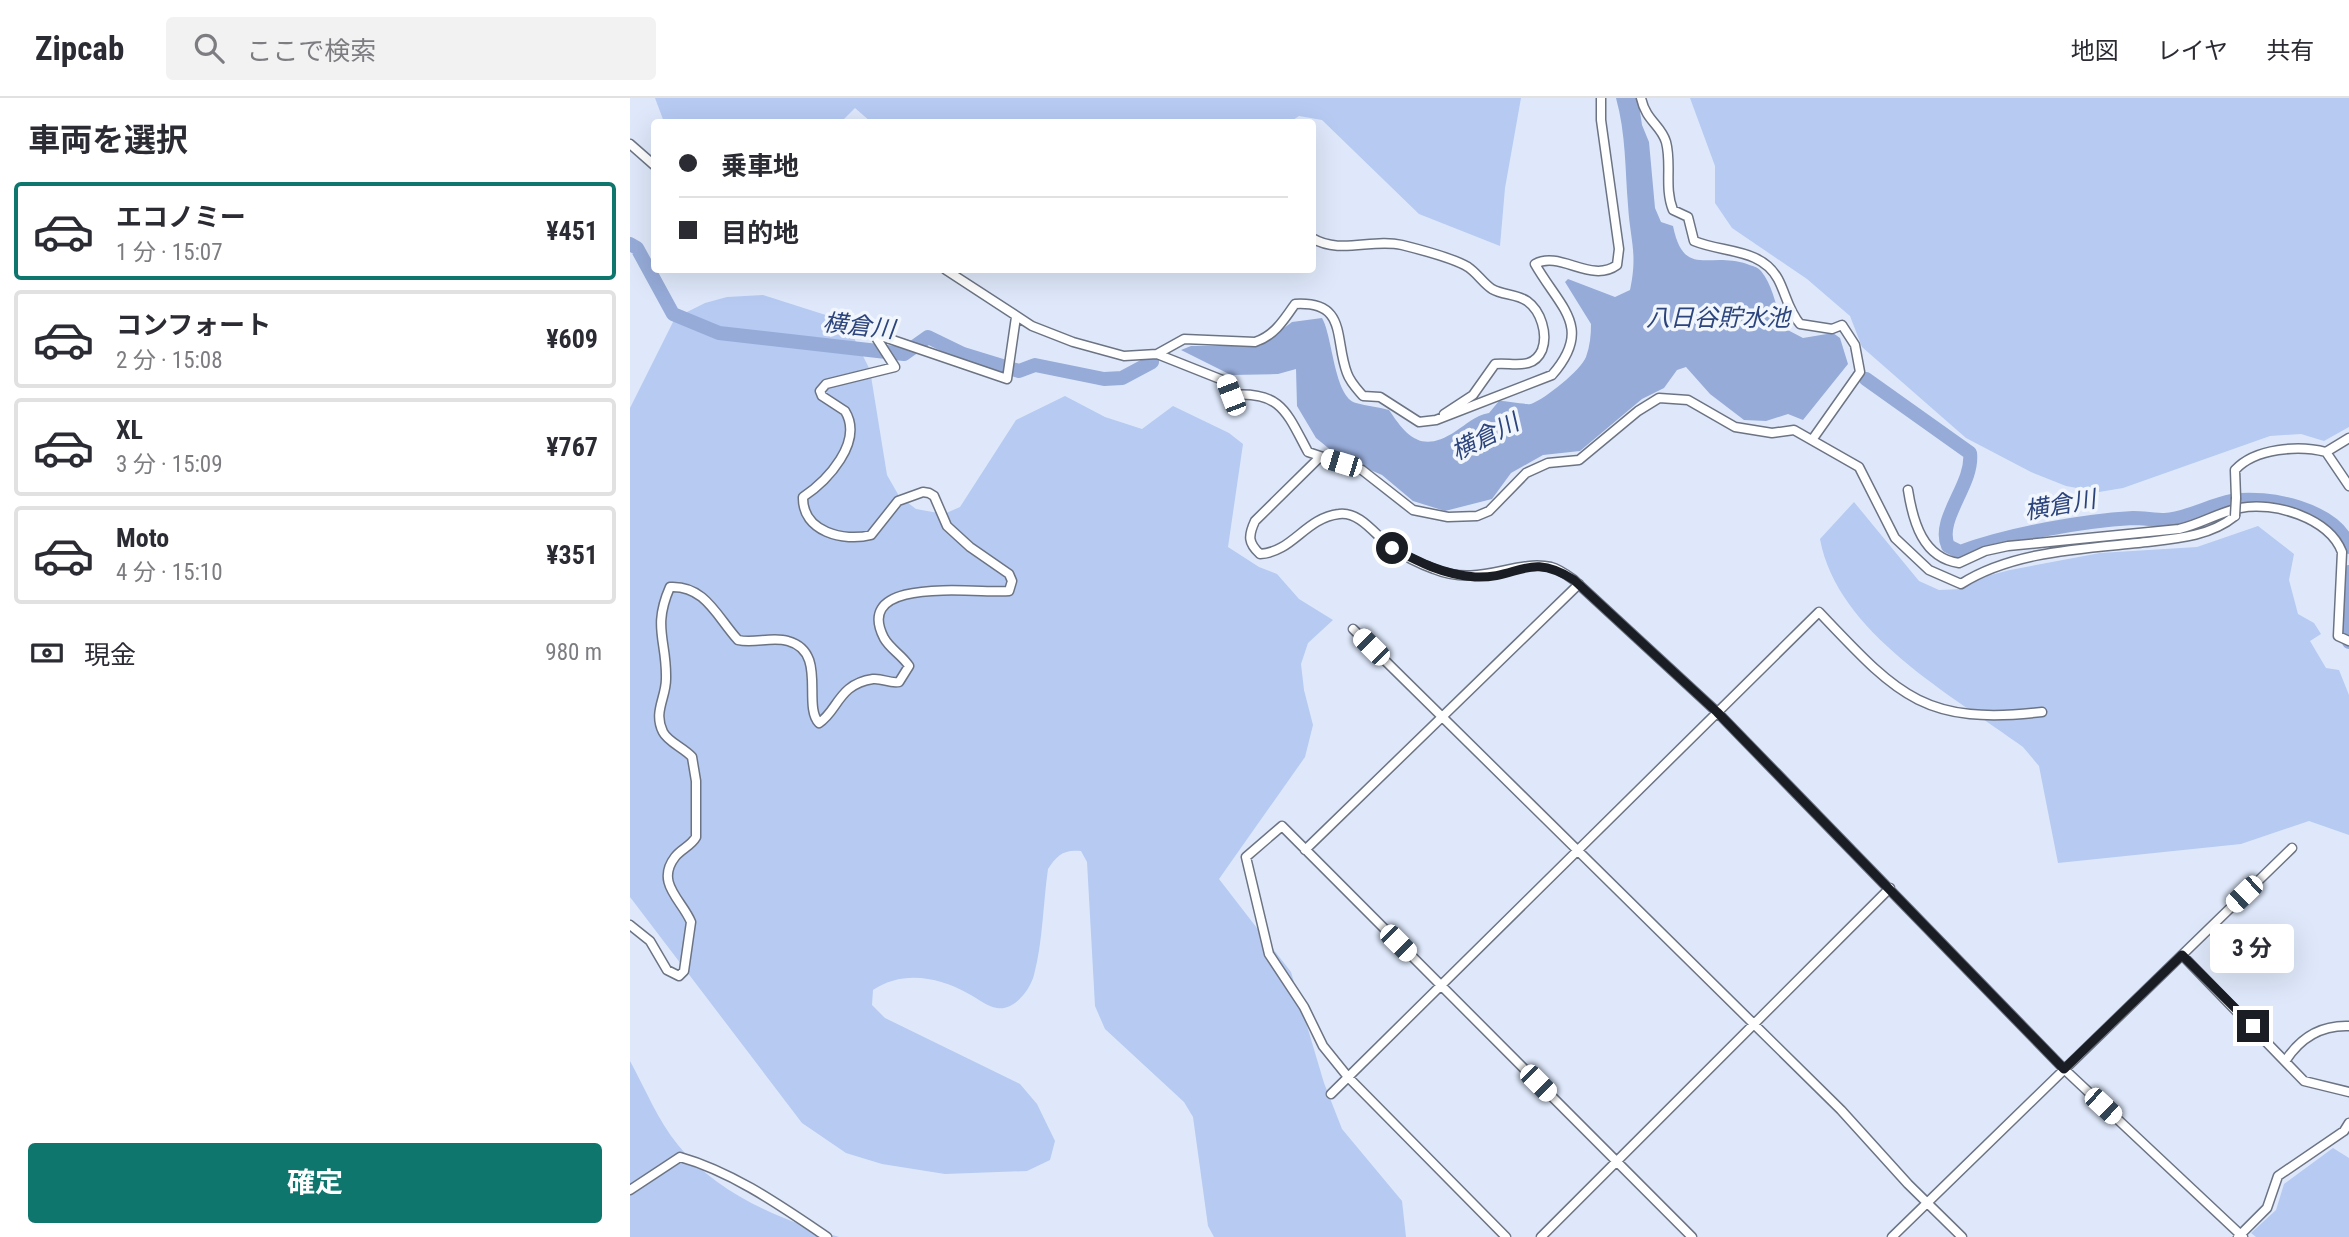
<!DOCTYPE html>
<html lang="ja">
<head>
<meta charset="utf-8">
<style>
  :root { --surface:#fff; --page:#f2f2f3; --text:#2b2b33; --muted:#7c7c81; --line:#e1e1e2; --accent:#0f766e }
  body { margin:0; font-family:"Roboto Condensed","Noto Sans JP",sans-serif; background:var(--page); color:var(--text); height:100vh; display:flex; flex-direction:column; font-size:26px; white-space:nowrap }
  * { box-sizing:border-box; margin:0 }
  p { font-size:23px; color:var(--muted) }
  .icon { flex:none; width:38px; height:38px; fill:none; stroke:currentColor; stroke-width:2; stroke-linecap:round; stroke-linejoin:round }
  .map { position:relative; flex:1; overflow:hidden }
  .details { display:flex; flex-direction:column; background:var(--surface); width:630px }
  .details>* { flex:none }
  .top-card { position:absolute; left:21px; top:21px; width:665px; height:154px; border-radius:7px; box-shadow:0 7px 28px #0002; display:grid; align-content:center; height:154px; padding:0 28px; background:var(--surface) }
  .end { position:absolute; width:32px; height:32px; margin:-16px; border:9px solid #1a1d23; background:#fff; box-shadow:0 0 0 4px #fff }
  .from { border-radius:50% }
  .bubble { position:absolute; height:49px; border-radius:7px; background:var(--surface); box-shadow:0 7px 28px #0002; font-size:23px; font-weight:700; line-height:49px; text-align:center }
  .car { position:absolute; width:21px; height:42px; margin:-21px -10px; border-radius:9px; box-shadow:0 0 5px 2px #0007; background:linear-gradient(#fff 24%,#345 0 40%,#fff 0 76%,#345 0 86%,#fff 0) }
  .top-card b { display:flex; align-items:center; gap:24px; height:66px; font-size:26px }
  .top-card b+b { border-top:2px solid var(--line) }
  .top-card i { width:18px; height:18px; background:var(--text) }
  ul { padding:0; list-style:none }
  li { display:flex; align-items:center; gap:21px; height:98px; margin:0 14px 10px; padding:0 14px; border:4px solid var(--line); border-radius:7px }
  li div { flex:1 }
  li b { display:block; font-size:26px }
  li em { font-style:normal; font-weight:700 }
  li.on { border-color:var(--accent) }
  li>.icon { width:63px; height:63px; stroke-width:1.5 }
  h2 { padding:0 28px; font-size:32px; line-height:84px }
  .pay { display:flex; align-items:center; gap:18px; height:77px; padding:0 28px; font-size:26px }
  .pay p { margin-inline-start:auto }
  .button { display:flex; gap:14px; margin-top:auto; padding:14px 28px }
  .button a { flex:1; height:80px; border-radius:7px; background:var(--accent); color:#fff; font-size:28px; font-weight:700; line-height:80px; text-align:center }
  header { display:flex; align-items:center; gap:42px; box-sizing:border-box; height:98px; padding:0 35px; background:var(--surface); border-bottom:2px solid var(--line) }
  header strong { font-size:33px }
  nav { display:flex; gap:38px; margin-inline-start:auto; font-size:24px }
  .search { width:490px; height:63px; background:var(--page); display:flex; align-items:center; gap:18px; box-sizing:border-box; padding:0 24px; border-radius:7px; color:var(--muted); font-size:26px }
  main { display:flex; flex:1; min-height:0 }
  .map>svg:first-child { display:block }
  .green { fill:#b6caf2 }
  .water { fill:#96abd8 }
  .lines { fill:none; stroke-linecap:round; stroke-linejoin:round }
  .river { stroke:#96abd8; stroke-width:14 }
  .minor-casing { stroke:#6c7484; stroke-width:11 }
  .minor { stroke:#fff; stroke-width:8 }
  .minor-bridge-casing { stroke:#6c7484; stroke-width:11; stroke-linecap:butt }
  .minor-bridge { stroke:#fff; stroke-width:8 }
  .route { stroke:#1a1d23; stroke-width:9 }
  .labels { text-anchor:middle; stroke-width:7; stroke-linejoin:round; paint-order:stroke }
  .water-label { font-size:24px; font-style:italic; fill:#2c447c; stroke:#f1f5fc }
</style>
</head>
<body>
<header>
<strong>Zipcab</strong>
<div class="search"><svg class="icon" aria-label="search" viewBox="0 0 24 24"><circle cx="10" cy="10" r="6"/><path d="M15 15l6 6"/></svg>ここで検索</div>
<nav><a>地図</a><a>レイヤ</a><a>共有</a></nav>
</header>
<main>
<section class="details">
<h2>車両を選択</h2>
<ul>
<li class="on"><svg class="icon" aria-label="car" viewBox="0 0 24 24"><path d="M5 17H2v-5l4-1 3-4h7l3 4 3 1v5h-3M9 17h6M6 11h13"/><circle cx="7" cy="17" r="2"/><circle cx="17" cy="17" r="2"/></svg><div><b>エコノミー</b><p>1 分 · 15:07</p></div><em>¥451</em></li>
<li><svg class="icon" aria-label="car" viewBox="0 0 24 24"><path d="M5 17H2v-5l4-1 3-4h7l3 4 3 1v5h-3M9 17h6M6 11h13"/><circle cx="7" cy="17" r="2"/><circle cx="17" cy="17" r="2"/></svg><div><b>コンフォート</b><p>2 分 · 15:08</p></div><em>¥609</em></li>
<li><svg class="icon" aria-label="car" viewBox="0 0 24 24"><path d="M5 17H2v-5l4-1 3-4h7l3 4 3 1v5h-3M9 17h6M6 11h13"/><circle cx="7" cy="17" r="2"/><circle cx="17" cy="17" r="2"/></svg><div><b>XL</b><p>3 分 · 15:09</p></div><em>¥767</em></li>
<li><svg class="icon" aria-label="car" viewBox="0 0 24 24"><path d="M5 17H2v-5l4-1 3-4h7l3 4 3 1v5h-3M9 17h6M6 11h13"/><circle cx="7" cy="17" r="2"/><circle cx="17" cy="17" r="2"/></svg><div><b>Moto</b><p>4 分 · 15:10</p></div><em>¥351</em></li>
</ul>
<div class="pay"><svg class="icon" aria-label="cash" viewBox="0 0 24 24"><path d="M3 7h18v10H3z"/><circle cx="12" cy="12" r="2"/></svg>現金<p>980 m</p></div>
<div class="button"><a>確定</a></div>
</section>
<div class="map">
<svg width="1719" height="1139" viewBox="0 0 1719 1139">
  <rect width="100%" height="100%" fill="#dee8fa"/>
  <path class="green" d="M25 0H891L875 90 870 148 789 116 692 22 669 18 660 24H241L225 10 211 24H34Z
    M1060 0H1719V329L1694 343 1671 336 1640 338 1493 390 1469 394 1436 388 1401 374 1336 340 1232 249 1220 218 1177 181 1102 130 1085 105V68Z
    M133 197 202 219 220 232 240 272 257 377 269 398 286 411 314 416 330 409 386 322 435 298 475 319 512 331 543 308 599 335 613 346 598 449 629 469 647 476 669 501 703 522 678 545 671 566 674 592 683 627 675 659 589 781 661 874 694 985 712 1031 772 1103 776 1139H584L578 1128 563 1019 554 1004 475 931 465 908 457 764 451 753C434 751 427 757 418 771 413 805 413 843 404 877 400 892 384 913 367 910 358 909 347 900 339 896 309 879 273 872 243 892L242 907 255 920 390 986 407 1006 425 1043 420 1062 397 1073 315 1076 252 1066 216 1055 172 1025 0 799V310L45 220 75 205 97 199Z
    M1224 404 1289 483 1309 492 1331 491 1357 478 1380 472 1470 455 1567 449 1628 428 1664 456 1659 482 1668 516 1684 525 1691 536 1680 543 1696 570 1709 572 1719 597V737L1679 723 1611 746 1428 765 1409 668 1393 649C1322 597 1207 535 1190 441Z
    M0 963C15 990 28 1023 48 1047 87 1096 151 1122 209 1139H0Z
    M1703 1050 1719 1060V1139H1626L1621 1135 1646 1112 1654 1086Z"/>
  <path class="water" d="M986 0H1008L1012 27 1019 44 1025 110 1031 124 1043 128C1054 181 1078 153 1117 166 1122 168 1128 169 1131 173 1143 187 1147 212 1152 229L1173 240 1203 235 1210 240 1218 266 1173 322 1158 316 1136 323 1114 322 1080 296 1056 269 1047 272 1034 290 1012 301 950 353 913 357 881 375 862 401 815 413 783 403 752 377 708 358 686 340 667 308 666 271 648 276 601 277 551 252 561 248H630L662 224 692 220C703 239 704 299 726 305 737 308 748 309 759 312 777 339 792 356 826 333 837 326 844 318 859 315L869 303C878 303 898 307 901 306 915 301 951 272 956 259 960 248 961 237 961 226L935 184 938 181 985 199 1000 192C1008 155 1000 142 998 107 995 71 996 36 986 0Z"/>
  <g class="lines">
    <path class="river" d="M0 146 7 150 43 216 89 235 274 256 298 239 333 256 389 273 405 267 474 281 492 280 522 264
      M1236 281 1340 355C1344 386 1306 421 1318 448L1330 454C1378 436 1452 423 1503 420 1514 420 1524 422 1535 422 1560 420 1580 407 1602 403 1637 397 1706 411 1719 449
      M1719 474 1715 491 1719 544"/>
    <g class="minor-casing">
      <path id="minor" d="M1011 0C1016 23 1031 27 1036 44 1042 66 1034 90 1043 112L1058 119 1064 143C1093 155 1131 150 1148 181 1156 196 1158 212 1170 226L1202 231 1212 227 1225 247 1230 274 1182 342
        M0 46 24 67
        M682 140C710 157 742 140 772 147 788 151 825 161 838 169 847 175 853 185 862 191 872 197 887 196 897 203 911 213 918 236 912 252 903 273 882 264 865 266L843 297 814 316
        M316 172 402 228 443 244 494 258 527 256 595 283 601 297C651 293 656 313 678 354L732 372 783 412 818 419 847 418 859 413 896 375 918 365 949 362 1008 313 1029 300 1058 302 1105 329 1142 335 1164 332 1229 369 1265 440 1299 472 1331 486C1381 454 1449 451 1508 445 1541 441 1578 440 1605 418
        M527 256 554 241 625 244C644 238 654 222 665 206 718 203 704 241 717 275 720 284 727 291 733 298L750 299 789 324 806 322 922 277C964 229 930 210 905 166 930 152 961 186 987 167L989 151 971 22V0
        M1696 354 1719 340
        M690 359 625 423C618 438 618 445 630 456 663 454 675 420 709 416 730 413 746 438 761 449 774 458 790 466 804 471 850 490 884 461 921 469 929 471 937 477 944 482L1087 614 1434 971 1613 1139
        M1278 392C1283 424 1293 460 1329 465L1355 453 1378 448 1549 431C1571 426 1589 414 1610 410 1644 403 1699 420 1712 454L1708 538 1719 543
        M1606 400 1605 372C1625 350 1669 347 1696 354L1719 388
        M723 531 1211 1012 1278 1086 1332 1139
        M675 752 949 486
        M0 827 20 843 37 872 49 878 54 873 61 824C52 802 25 785 45 759 51 751 61 748 66 739V683L62 659C54 650 38 644 33 634 23 614 36 600 36 581 37 542 22 530 40 489 75 487 87 519 108 542 124 546 142 538 158 543 198 554 172 607 189 625 208 613 208 586 243 581 253 580 260 586 269 584L279 568C272 557 260 551 254 540 221 476 350 496 379 493L382 483 379 476 340 449 317 428 304 398 299 395 293 394 268 403 241 437C214 444 172 434 173 399 197 383 234 344 215 313L192 298 190 293 196 286 265 269 247 241 251 238 377 281 386 219
        M1552 857 1674 983 1719 994
        M1656 962C1671 939 1692 927 1719 928
        M701 996 1189 514C1267 596 1293 628 1412 614
        M0 1092 50 1059C103 1074 151 1108 197 1139
        M876 1139 718 979 693 948 674 909 639 856 616 759 652 728 1062 1139
        M911 1139 1260 790
        M1262 1139 1662 750
        M1608 1139 1637 1110 1648 1078 1714 1033 1719 1025"/>
    </g>
    <use href="#minor" class="minor"/>
    <g class="minor-bridge-casing">
      <path id="minor-bridge" d="M1605 418 1606 400"/>
    </g>
    <use href="#minor-bridge" class="minor-bridge"/>
  </g>
  <g class="lines">
    <path class="route" d="M762 450C789 464 814 477 845 479 889 481 898 453 944 482L1087 614 1434 971 1552 857 1623 928"/>
  </g>
  <g class="labels">
    <g class="water-label">
      <text x="1088" y="228">八日谷貯水池</text>
      <text transform="translate(229 228) rotate(6)" y="8">横倉川</text>
      <text transform="translate(855 339) rotate(-27)" y="8">横倉川</text>
      <text transform="translate(1430 407) rotate(-10)" y="8">横倉川</text>
    </g>
  </g>
</svg>
<i class="end from" style="left:762px;top:450px"></i>
<i class="end" style="left:1623px;top:928px"></i>
<div class="bubble" style="left:1580px;top:826px;width:84px">3 分</div>
<i class="car" style="left:601px;top:297px;rotate:339deg"></i>
<i class="car" style="left:711px;top:365px;rotate:287deg"></i>
<i class="car" style="left:741px;top:549px;rotate:315deg"></i>
<i class="car" style="left:1614px;top:796px;rotate:226deg"></i>
<i class="car" style="left:768px;top:845px;rotate:135deg"></i>
<i class="car" style="left:908px;top:985px;rotate:135deg"></i>
<i class="car" style="left:1473px;top:1008px;rotate:133deg"></i>
<div class="top-card">
<b><i class="from"></i>乗車地</b>
<b><i></i>目的地</b>
</div>
</div>
</main>
</body>
</html>
